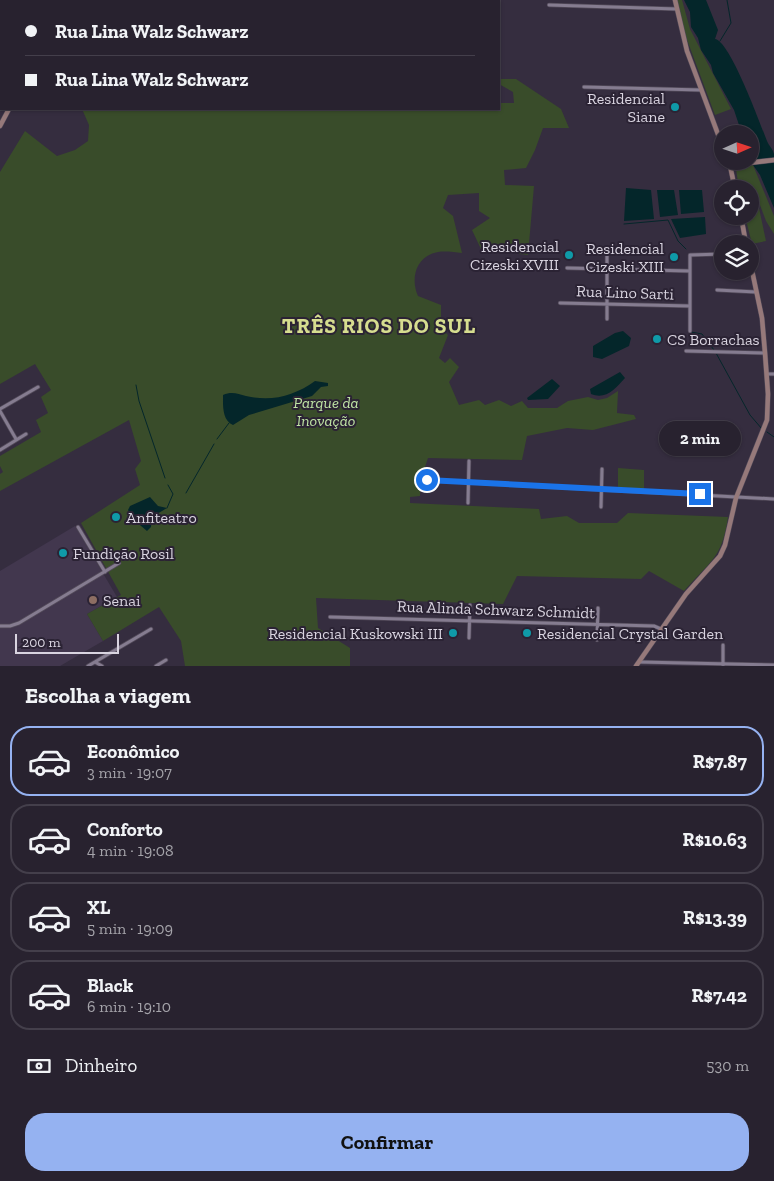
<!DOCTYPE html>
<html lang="pt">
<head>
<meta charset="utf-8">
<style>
  :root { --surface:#28222f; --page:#342f3b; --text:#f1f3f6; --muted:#a5a4aa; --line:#443f4b; --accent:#95b2f1 }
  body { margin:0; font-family:"Zilla Slab",serif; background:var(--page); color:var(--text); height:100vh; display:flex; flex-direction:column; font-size:19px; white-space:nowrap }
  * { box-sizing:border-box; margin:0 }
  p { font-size:16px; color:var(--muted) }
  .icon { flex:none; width:28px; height:28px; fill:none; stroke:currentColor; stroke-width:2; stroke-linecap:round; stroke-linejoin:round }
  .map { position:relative; height:666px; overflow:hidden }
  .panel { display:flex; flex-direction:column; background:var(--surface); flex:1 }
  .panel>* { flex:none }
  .banner { position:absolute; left:0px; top:0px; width:500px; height:110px; box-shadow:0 1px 4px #0004,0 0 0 1px var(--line); display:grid; align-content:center; height:110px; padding:0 25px; background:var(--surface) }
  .needle { width:32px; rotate:87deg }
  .buttons { position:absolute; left:714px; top:125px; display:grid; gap:10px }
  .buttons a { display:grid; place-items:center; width:45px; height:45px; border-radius:50%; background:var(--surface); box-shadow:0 1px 4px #0004,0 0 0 1px var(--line); font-size:25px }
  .scale { position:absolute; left:15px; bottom:12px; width:104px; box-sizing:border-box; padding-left:5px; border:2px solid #d9d4e0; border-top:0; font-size:14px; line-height:18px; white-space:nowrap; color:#d9d4e0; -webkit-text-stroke:4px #2b2334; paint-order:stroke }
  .end { position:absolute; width:22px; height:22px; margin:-11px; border:6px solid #1a73e8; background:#fff; box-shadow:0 0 0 2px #fff }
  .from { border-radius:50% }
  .bubble { position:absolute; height:35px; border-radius:18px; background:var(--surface); box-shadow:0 1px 4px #0004,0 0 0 1px var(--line); font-size:16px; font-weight:700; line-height:35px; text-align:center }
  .banner b { display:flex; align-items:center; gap:18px; height:48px; font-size:19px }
  .banner b+b { border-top:1px solid var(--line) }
  .banner i { width:12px; height:12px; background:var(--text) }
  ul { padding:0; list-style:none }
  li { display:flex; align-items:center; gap:15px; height:70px; margin:0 10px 8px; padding:0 15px; border:2px solid var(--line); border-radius:20px }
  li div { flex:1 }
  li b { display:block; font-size:19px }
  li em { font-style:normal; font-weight:700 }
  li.active { border-color:var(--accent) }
  li>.icon { width:45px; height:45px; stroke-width:1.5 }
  h2 { padding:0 25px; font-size:22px; line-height:60px }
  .pay { display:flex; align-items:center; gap:12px; height:55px; padding:0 25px; font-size:19px }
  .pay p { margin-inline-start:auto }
  .cta { display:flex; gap:10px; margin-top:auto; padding:10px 25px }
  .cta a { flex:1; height:58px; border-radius:20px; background:var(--accent); color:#111; font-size:20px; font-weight:700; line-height:58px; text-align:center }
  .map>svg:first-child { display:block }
  .built { fill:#42374e }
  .green { fill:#394c2a }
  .water { fill:#04262a }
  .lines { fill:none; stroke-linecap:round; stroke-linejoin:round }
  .stream { stroke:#04262a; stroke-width:1 }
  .street-casing { stroke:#524a59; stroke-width:4.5 }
  .secondary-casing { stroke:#524a59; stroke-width:5.5 }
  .street { stroke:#857c90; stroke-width:3 }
  .secondary { stroke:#96797a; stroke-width:4.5 }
  .rail { stroke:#b9b4c1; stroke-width:1; stroke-dasharray:2.5 5; stroke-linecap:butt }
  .route { stroke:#1a73e8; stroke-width:6 }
  .culture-dot { fill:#0f9aa8; stroke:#2b2334; stroke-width:2 }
  .education-dot { fill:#8d6e63; stroke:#2b2334; stroke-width:2 }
  .labels { text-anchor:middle; stroke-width:4; stroke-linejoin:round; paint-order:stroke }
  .poi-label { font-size:16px; fill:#d9d4e0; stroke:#2b2334; text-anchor:start }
  .street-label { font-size:16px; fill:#d9d4e0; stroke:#2b2334 }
  .park-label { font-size:16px; font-style:italic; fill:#bfe4a4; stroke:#2b2334 }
  .district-label { font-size:21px; font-weight:bold; letter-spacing:1px; fill:#d6dd8f; stroke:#2b2334 }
</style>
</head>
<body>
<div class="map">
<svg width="774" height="666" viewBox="0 0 774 666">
  <rect width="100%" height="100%" fill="#352d3f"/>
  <path class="built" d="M75 526 117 597 87 614 103 641 60 666H0V571Z"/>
  <path class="green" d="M54 0H434V1H54Z
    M677 0H682L690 29 731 109 715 115 686 37Z
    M499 79H516L561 109 569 128H543L535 150 526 168 504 170 505 185 534 186 528 255 481 249 472 230 490 218 479 211V193L448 195 443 208 453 216 462 253C454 252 445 251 438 252 416 256 410 278 418 296L441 305V328L448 335 439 358 445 363 450 358 459 367 449 382 459 405 479 400 485 405 499 400 511 406 522 401 528 408H557L568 401 588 397 598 400 607 398 618 391 617 413 634 415 636 419 593 430 567 428 527 436 522 460 428 458 421 479 420 496 410 497V503L539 509 541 519 567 516 579 523H617L628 513 728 517C722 559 710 561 684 591L649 571 641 579 517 576 503 604 316 598 318 628 350 648V666H185L181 641 159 607 103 641 87 614 121 595 81 523 140 485 135 469 141 461 129 420 0 491V474L3 472 0 466V456L41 432 36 420 48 413 41 397 51 390 35 364 0 384V172L25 131 57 156 75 150 88 141 89 125 82 109H499V103H514L513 92 499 84Z
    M753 165 774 216V234L766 221 754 189H739L736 169Z
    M759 208 766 241 752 244 745 216H750V210Z
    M618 468 644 470V489L618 487Z"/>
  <path class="water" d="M684 0H706L718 30 715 39C730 41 760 123 767 141 769 146 773 149 774 154 774 172 774 191 774 208L760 175 753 165 750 155V134H742L734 110 713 73 711 65 701 50 698 38 691 27 690 12Z
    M626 188 651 190 654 219 624 221Z
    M657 190H674L678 215 660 217Z
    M679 190H702L704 212 681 214Z
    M705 217 706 234 680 238 671 219Z
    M623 331 631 338 629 346 602 359 593 357V346L615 333Z
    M620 372 625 378C615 389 606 400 591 394L590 389Z
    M552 379 560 386 548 399 528 400 527 398Z
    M315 381 328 383V386L321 387 312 396 249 415 233 425C222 420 223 406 223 395 232 391 238 394 246 396 272 402 294 396 315 381Z
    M150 497 158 506 167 508 152 517 151 527 147 531 134 520 128 510 130 506Z"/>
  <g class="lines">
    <path class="stream" d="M720 41 731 23 727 0
      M624 224 668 220 678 241 686 249
      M691 332 702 334 714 350
      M716 353 750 415 762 429
      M136 385 139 401 165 478
      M767 432 774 437
      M217 439 229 423
      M186 493 214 444
      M167 508 173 494 168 485"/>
    <g class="street-casing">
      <path id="street" d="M549 5 677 9
        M584 87 701 90
        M607 254V319
        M567 268 690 271
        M717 290 756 292
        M560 303 690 306
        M690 331V255L722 254
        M686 351 765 353
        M767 374H774
        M0 409 38 387
        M0 411 16 439
        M0 450 26 434
        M427 480 774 499
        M468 503 469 461
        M601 507 602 469
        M78 527 105 572
        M330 617 654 626 661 629
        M0 626H10L19 623 119 563
        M469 638 470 605
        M597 640 598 608
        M95 662 102 666
        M640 662 774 665
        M88 666 151 629
        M156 666 166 660
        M723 666V645"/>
    </g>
    <g class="secondary-casing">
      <path id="secondary" d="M675 0 687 51 722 145
        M35 1V0
        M0 126 9 109
        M729 161 735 189
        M730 165 774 160
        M741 216 746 244
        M636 666 686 594 720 556 725 545 736 498 767 420 768 394 765 353 762 318 750 261"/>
    </g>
    <use href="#street" class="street"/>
    <use href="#secondary" class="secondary"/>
    <path class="rail" d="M17 1V0
      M0 75 1 69"/>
  </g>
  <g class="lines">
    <path class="route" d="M427 480 700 494"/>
  </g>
  <g class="culture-dot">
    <circle cx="675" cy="107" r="5"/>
    <circle cx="569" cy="255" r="5"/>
    <circle cx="674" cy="257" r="5"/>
    <circle cx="657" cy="339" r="5"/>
    <circle cx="116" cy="517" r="5"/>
    <circle cx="63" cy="553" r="5"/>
    <circle cx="453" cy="633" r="5"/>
    <circle cx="527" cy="633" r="5"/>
  </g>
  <circle class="education-dot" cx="93" cy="600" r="5"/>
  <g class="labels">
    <g class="poi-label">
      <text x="665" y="104" text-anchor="end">Residencial<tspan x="665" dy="18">Siane</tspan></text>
      <text x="559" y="252" text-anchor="end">Residencial<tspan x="559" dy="18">Cizeski XVIII</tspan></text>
      <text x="664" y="254" text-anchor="end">Residencial<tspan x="664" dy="18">Cizeski XIII</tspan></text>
      <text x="667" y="345">CS Borrachas</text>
      <text x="126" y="523">Anfiteatro</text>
      <text x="73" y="559">Fundição Rosil</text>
      <text x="103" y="606">Senai</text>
      <text x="443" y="639" text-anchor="end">Residencial Kuskowski III</text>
      <text x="537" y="639">Residencial Crystal Garden</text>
    </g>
    <g class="street-label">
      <text transform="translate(625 292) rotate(2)" y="6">Rua Lino Sarti</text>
      <text transform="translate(496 609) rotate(2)" y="6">Rua Alinda Schwarz Schmidt</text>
    </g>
    <g class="park-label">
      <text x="326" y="408">Parque da<tspan x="326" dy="18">Inovação</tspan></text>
    </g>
    <g class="district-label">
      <text x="379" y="333">TRÊS RIOS DO SUL</text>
    </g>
  </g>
</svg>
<div class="buttons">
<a><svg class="needle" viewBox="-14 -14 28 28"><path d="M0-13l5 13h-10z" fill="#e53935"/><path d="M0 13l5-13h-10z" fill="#a5a4aa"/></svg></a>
<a><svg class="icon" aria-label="locate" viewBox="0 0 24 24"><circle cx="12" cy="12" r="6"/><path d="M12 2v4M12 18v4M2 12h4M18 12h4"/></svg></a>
<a><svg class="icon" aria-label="layers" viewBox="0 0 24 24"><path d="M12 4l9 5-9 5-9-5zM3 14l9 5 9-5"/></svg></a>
</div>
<div class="scale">200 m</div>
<i class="end from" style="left:427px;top:480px"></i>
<i class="end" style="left:700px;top:494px"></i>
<div class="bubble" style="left:659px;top:421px;width:82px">2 min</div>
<div class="banner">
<b><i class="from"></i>Rua Lina Walz Schwarz</b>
<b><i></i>Rua Lina Walz Schwarz</b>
</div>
</div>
<section class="panel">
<h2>Escolha a viagem</h2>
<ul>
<li class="active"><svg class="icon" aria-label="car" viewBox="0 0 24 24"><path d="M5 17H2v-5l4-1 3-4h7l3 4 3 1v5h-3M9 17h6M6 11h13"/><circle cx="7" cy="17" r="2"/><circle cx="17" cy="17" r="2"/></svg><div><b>Econômico</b><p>3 min · 19:07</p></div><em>R$7.87</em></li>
<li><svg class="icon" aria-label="car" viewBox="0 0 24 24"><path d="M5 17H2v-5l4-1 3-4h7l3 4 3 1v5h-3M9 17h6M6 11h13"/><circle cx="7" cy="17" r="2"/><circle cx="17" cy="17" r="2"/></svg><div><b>Conforto</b><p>4 min · 19:08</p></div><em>R$10.63</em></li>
<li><svg class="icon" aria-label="car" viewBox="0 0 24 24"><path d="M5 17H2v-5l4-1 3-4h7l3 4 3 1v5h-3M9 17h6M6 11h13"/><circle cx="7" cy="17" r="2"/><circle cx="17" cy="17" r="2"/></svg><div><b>XL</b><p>5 min · 19:09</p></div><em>R$13.39</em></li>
<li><svg class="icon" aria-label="car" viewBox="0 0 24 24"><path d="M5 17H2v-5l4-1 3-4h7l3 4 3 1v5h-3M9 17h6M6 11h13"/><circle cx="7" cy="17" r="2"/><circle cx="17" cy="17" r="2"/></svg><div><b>Black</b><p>6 min · 19:10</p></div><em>R$7.42</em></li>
</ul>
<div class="pay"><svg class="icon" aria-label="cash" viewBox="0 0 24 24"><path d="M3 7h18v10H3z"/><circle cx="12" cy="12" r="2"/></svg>Dinheiro<p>530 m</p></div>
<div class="cta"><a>Confirmar</a></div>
</section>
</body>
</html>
